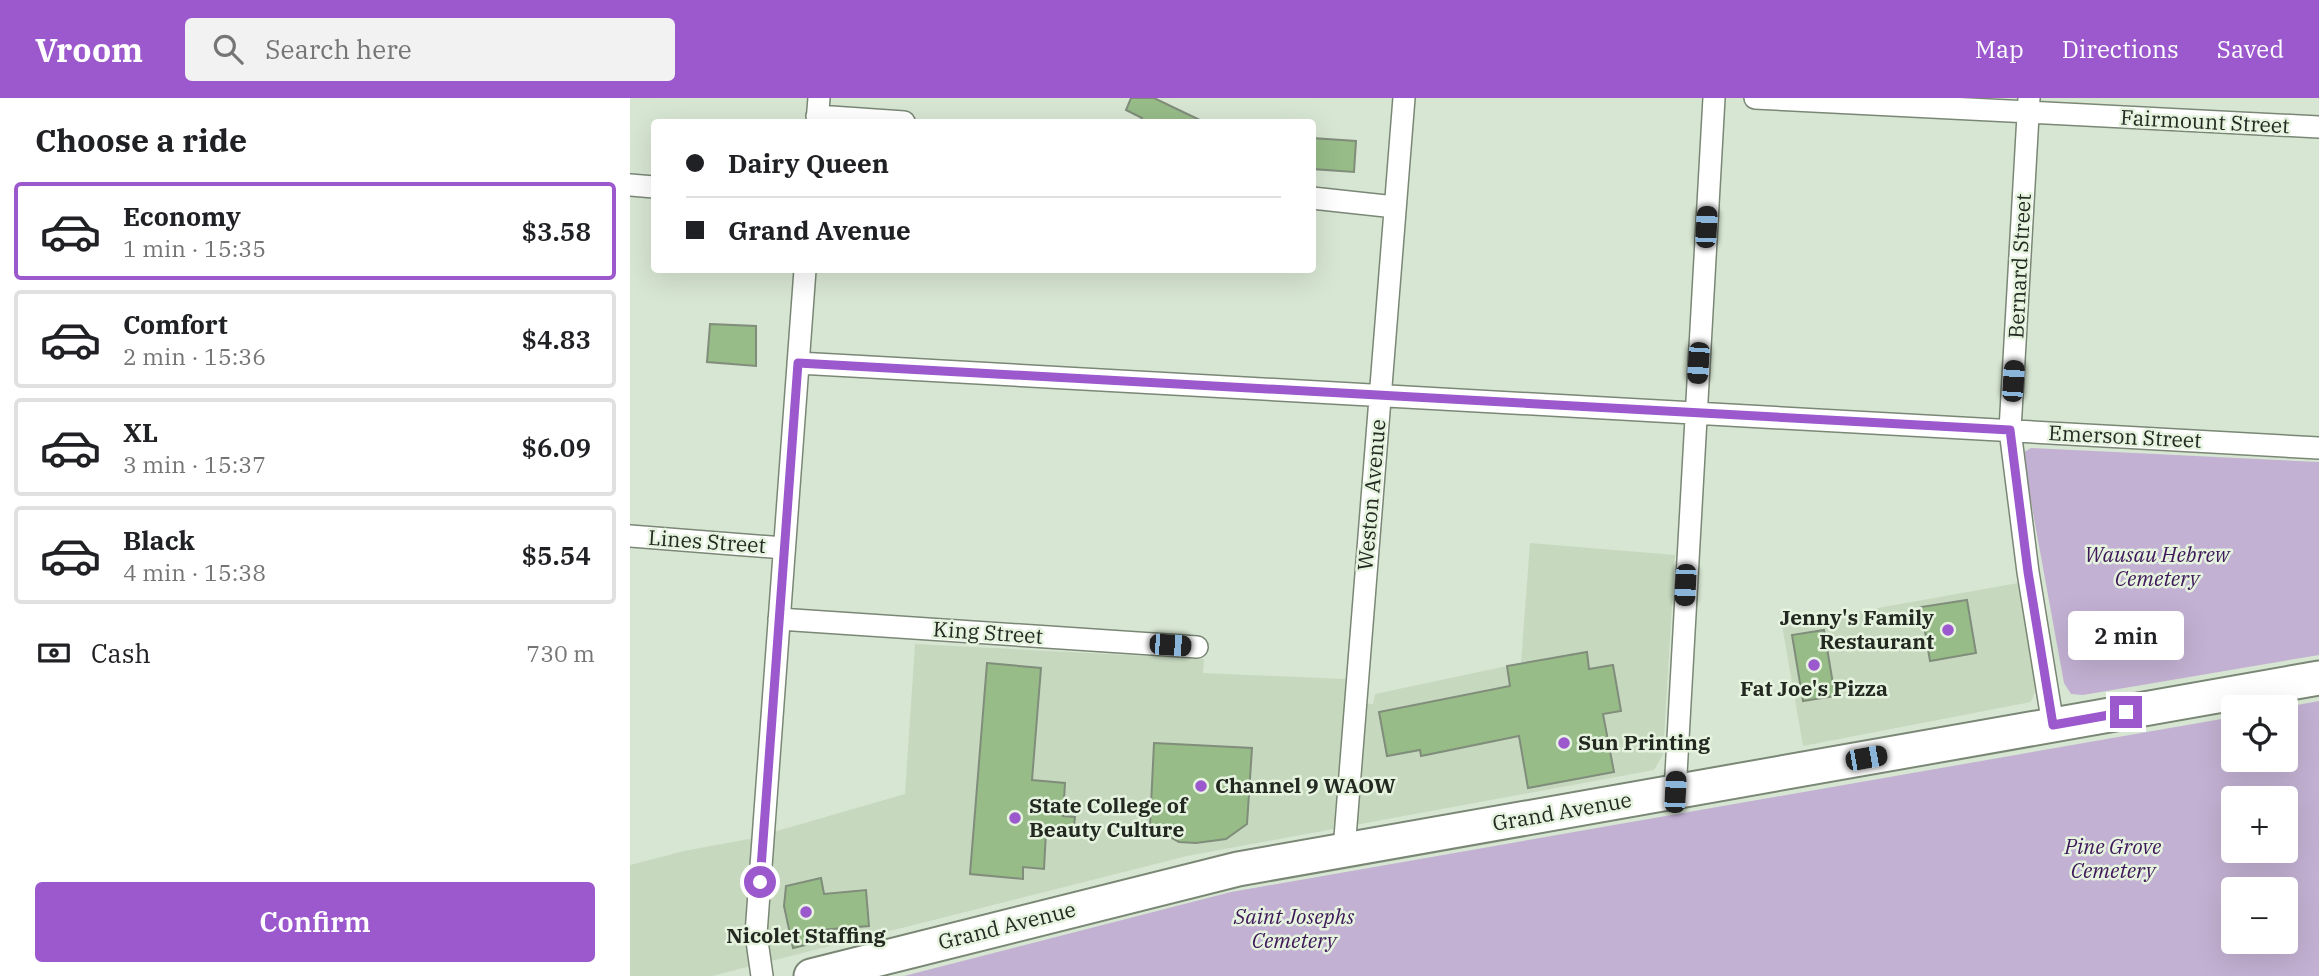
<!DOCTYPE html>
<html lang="en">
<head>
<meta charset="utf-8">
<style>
  :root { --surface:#fff; --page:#f2f2f2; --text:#202124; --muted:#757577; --line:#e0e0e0; --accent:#9c58cd }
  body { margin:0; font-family:"IBM Plex Serif",serif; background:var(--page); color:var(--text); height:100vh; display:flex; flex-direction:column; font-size:26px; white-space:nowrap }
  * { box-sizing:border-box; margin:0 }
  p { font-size:23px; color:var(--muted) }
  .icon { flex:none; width:38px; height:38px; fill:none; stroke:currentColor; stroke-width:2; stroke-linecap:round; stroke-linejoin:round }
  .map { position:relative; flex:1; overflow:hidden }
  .panel { display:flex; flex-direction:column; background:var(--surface); width:630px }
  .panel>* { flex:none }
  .banner { position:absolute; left:21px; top:21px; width:665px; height:154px; border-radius:7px; box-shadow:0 7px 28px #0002; display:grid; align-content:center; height:154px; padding:0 35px; background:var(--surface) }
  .buttons { position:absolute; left:1591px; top:597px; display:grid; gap:14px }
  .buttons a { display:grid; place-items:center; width:77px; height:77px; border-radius:7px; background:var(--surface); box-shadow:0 7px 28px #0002; font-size:35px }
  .end { position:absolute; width:32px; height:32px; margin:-16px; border:9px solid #9c58cd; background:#fff; box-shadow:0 0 0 4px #fff }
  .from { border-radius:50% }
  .bubble { position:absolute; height:49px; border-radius:7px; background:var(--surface); box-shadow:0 7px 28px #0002; font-size:23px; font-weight:600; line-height:49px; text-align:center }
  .car { position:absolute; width:21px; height:42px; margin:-21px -10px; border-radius:9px; box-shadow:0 0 5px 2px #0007; background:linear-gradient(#222 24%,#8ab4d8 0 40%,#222 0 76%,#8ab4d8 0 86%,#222 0) }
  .banner b { display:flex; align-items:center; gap:24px; height:66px; font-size:26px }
  .banner b+b { border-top:2px solid var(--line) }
  .banner i { width:18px; height:18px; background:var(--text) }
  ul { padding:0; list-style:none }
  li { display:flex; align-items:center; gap:21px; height:98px; margin:0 14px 10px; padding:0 21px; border:4px solid var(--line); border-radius:7px }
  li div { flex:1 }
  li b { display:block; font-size:26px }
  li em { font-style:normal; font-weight:600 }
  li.current { border-color:var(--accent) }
  li>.icon { width:63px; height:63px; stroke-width:1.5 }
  h2 { padding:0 35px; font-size:32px; line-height:84px }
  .pay { display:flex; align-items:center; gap:18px; height:77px; padding:0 35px; font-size:26px }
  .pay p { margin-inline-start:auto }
  .action { display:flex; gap:14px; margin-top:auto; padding:14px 35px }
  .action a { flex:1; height:80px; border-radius:7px; background:var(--accent); color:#fff; font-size:28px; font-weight:600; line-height:80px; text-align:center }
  header { display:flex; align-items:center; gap:42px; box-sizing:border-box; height:98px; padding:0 35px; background:var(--accent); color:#fff }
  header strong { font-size:33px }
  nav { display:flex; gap:38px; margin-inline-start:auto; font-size:24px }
  .search { width:490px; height:63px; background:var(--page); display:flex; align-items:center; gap:18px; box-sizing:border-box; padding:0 24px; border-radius:7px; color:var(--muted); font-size:26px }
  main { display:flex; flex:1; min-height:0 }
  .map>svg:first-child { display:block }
  .built { fill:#c6d9bf }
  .green { fill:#c3b1d3; fill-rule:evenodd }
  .building { fill:#97bc88; stroke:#808d7b; stroke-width:2 }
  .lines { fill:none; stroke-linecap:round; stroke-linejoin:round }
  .street-casing { stroke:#7a8775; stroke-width:24 }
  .primary-casing { stroke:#7a8775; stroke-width:37 }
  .street { stroke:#fff; stroke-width:21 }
  .primary { stroke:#fff; stroke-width:33 }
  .route { stroke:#9c58cd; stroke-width:9 }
  .poi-dot { fill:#9c58cd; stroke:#e5f3df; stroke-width:2.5 }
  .labels { text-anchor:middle; stroke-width:5; stroke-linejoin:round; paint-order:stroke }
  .street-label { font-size:21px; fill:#232921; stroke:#e5f3df }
  .park-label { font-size:21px; font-style:italic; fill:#3f1859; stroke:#e5f3df }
  .poi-label { font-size:21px; font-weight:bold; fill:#232921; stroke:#e5f3df; text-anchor:start }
</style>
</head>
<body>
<header>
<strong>Vroom</strong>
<div class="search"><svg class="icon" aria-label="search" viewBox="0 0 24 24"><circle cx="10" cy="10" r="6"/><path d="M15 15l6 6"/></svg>Search here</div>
<nav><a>Map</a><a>Directions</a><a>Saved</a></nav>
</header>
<main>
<section class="panel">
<h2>Choose a ride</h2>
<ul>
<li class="current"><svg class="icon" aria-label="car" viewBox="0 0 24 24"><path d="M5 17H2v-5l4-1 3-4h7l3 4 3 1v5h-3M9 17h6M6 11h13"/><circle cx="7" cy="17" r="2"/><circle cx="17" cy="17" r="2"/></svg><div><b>Economy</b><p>1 min · 15:35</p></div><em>$3.58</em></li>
<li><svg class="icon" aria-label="car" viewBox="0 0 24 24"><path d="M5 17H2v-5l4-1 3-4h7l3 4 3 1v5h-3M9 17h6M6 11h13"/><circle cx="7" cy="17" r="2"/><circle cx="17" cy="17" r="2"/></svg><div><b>Comfort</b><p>2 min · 15:36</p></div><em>$4.83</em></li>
<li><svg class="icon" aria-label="car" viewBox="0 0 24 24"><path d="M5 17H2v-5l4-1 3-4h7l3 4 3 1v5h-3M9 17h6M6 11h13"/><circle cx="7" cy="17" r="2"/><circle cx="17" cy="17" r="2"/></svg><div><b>XL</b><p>3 min · 15:37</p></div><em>$6.09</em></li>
<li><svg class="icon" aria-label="car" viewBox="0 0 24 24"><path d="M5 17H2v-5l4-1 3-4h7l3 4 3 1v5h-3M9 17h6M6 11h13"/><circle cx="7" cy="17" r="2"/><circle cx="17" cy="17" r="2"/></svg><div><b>Black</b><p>4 min · 15:38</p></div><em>$5.54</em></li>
</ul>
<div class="pay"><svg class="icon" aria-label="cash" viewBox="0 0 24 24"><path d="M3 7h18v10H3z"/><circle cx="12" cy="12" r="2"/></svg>Cash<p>730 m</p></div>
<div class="action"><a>Confirm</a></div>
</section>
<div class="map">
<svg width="1689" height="878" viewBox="0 0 1689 878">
  <rect width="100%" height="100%" fill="#d7e6d2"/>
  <path class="built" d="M900 445 1045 457 1033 657 1024 672 557 758 82 878H0V767L54 753 119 741 275 696 285 546 574 561 573 575 716 581 715 604 743 606 745 596 891 565Z
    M1388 485 1406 591 1401 604 1173 648 1152 527Z"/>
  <path class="green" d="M1401 350 1689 364V557L1453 597 1441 596 1434 585 1393 360 1394 354Z
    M1689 603V878H274L601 794 1603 619V662H1656V609ZM1603 700H1656V752H1603ZM1603 791H1656V844H1603Z"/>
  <path class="building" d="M501 0H524L574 24H510L512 20 496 12Z
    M682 40 726 43 724 74 682 71Z
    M80 226 126 228V268L77 264Z
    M1337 502 1346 555 1300 563 1291 509Z
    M1194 532 1205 598 1173 603 1162 537Z
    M957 554 959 571 983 567 991 613 973 616 984 674 898 690 889 638 791 658 790 652 757 658 749 614 880 588 877 568Z
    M357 565 411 570 402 682 435 685 433 718 445 719 443 736 416 734 414 771 393 769V781L340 776Z
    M524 645 622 650 617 726 596 741 566 745 549 744 520 728Z
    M191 780 194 796 236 792 239 828 190 832 192 843 163 850 154 808 156 788Z"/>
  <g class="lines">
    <g class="street-casing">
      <path id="street" d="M1125 0 1689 29
        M1399 0 1380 332 1398 474 1423 627
        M187 18 274 24
        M187 24 189 0
        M0 87 24 89
        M682 100 765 109
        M168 265 1689 350
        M0 438 154 450
        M149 521 567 549
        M1045 694 1084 0
        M714 752 774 0
        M132 878 126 836 175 172"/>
    </g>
    <g class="primary-casing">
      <path id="primary" d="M181 878 608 771 1689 580"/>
    </g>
    <use href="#street" class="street"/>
    <use href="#primary" class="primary"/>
  </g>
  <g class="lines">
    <path class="route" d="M130 784 168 265 1380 332 1398 474 1423 627 1496 614"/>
  </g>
  <g class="poi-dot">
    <circle cx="1318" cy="532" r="7"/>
    <circle cx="1184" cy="567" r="7"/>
    <circle cx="934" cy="645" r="7"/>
    <circle cx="571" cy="688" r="7"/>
    <circle cx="385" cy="720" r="7"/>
    <circle cx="176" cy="814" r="7"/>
  </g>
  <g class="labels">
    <g class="street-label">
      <text transform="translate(1575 24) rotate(3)" y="7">Fairmount Street</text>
      <text transform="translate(1390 168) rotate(-87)" y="7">Bernard Street</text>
      <text transform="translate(1495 339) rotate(3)" y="7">Emerson Street</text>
      <text transform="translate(742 397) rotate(-85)" y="7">Weston Avenue</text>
      <text transform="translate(77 444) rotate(4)" y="7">Lines Street</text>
      <text transform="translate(358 535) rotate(4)" y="7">King Street</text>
      <text transform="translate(932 714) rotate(-10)" y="7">Grand Avenue</text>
      <text transform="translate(377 828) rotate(-14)" y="7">Grand Avenue</text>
    </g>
    <g class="park-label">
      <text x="1527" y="464">Wausau Hebrew<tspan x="1527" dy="24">Cemetery</tspan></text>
      <text x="1483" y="756">Pine Grove<tspan x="1483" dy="24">Cemetery</tspan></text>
      <text x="664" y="826">Saint Josephs<tspan x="664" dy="24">Cemetery</tspan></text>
    </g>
    <g class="poi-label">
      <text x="1304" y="527" text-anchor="end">Jenny's Family<tspan x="1304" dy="24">Restaurant</tspan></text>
      <text x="1184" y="598" text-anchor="middle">Fat Joe's Pizza</text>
      <text x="948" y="652">Sun Printing</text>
      <text x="585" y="695">Channel 9 WAOW</text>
      <text x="399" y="715">State College of<tspan x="399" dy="24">Beauty Culture</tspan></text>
      <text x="176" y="845" text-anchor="middle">Nicolet Staffing</text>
    </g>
  </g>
</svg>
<div class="buttons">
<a><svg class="icon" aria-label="locate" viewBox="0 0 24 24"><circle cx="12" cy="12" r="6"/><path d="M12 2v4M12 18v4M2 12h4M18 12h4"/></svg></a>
<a>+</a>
<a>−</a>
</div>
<i class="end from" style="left:130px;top:784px"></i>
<i class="end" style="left:1496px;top:614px"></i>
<div class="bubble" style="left:1438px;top:513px;width:116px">2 min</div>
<i class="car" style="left:1076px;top:129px;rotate:3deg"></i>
<i class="car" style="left:1068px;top:265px;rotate:184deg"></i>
<i class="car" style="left:1383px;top:283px;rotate:4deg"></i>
<i class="car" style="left:1055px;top:487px;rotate:183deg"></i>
<i class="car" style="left:540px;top:547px;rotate:94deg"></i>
<i class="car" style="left:1236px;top:660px;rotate:80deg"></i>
<i class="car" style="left:1045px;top:694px;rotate:3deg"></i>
<div class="banner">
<b><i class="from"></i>Dairy Queen</b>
<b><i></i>Grand Avenue</b>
</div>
</div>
</main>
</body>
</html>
